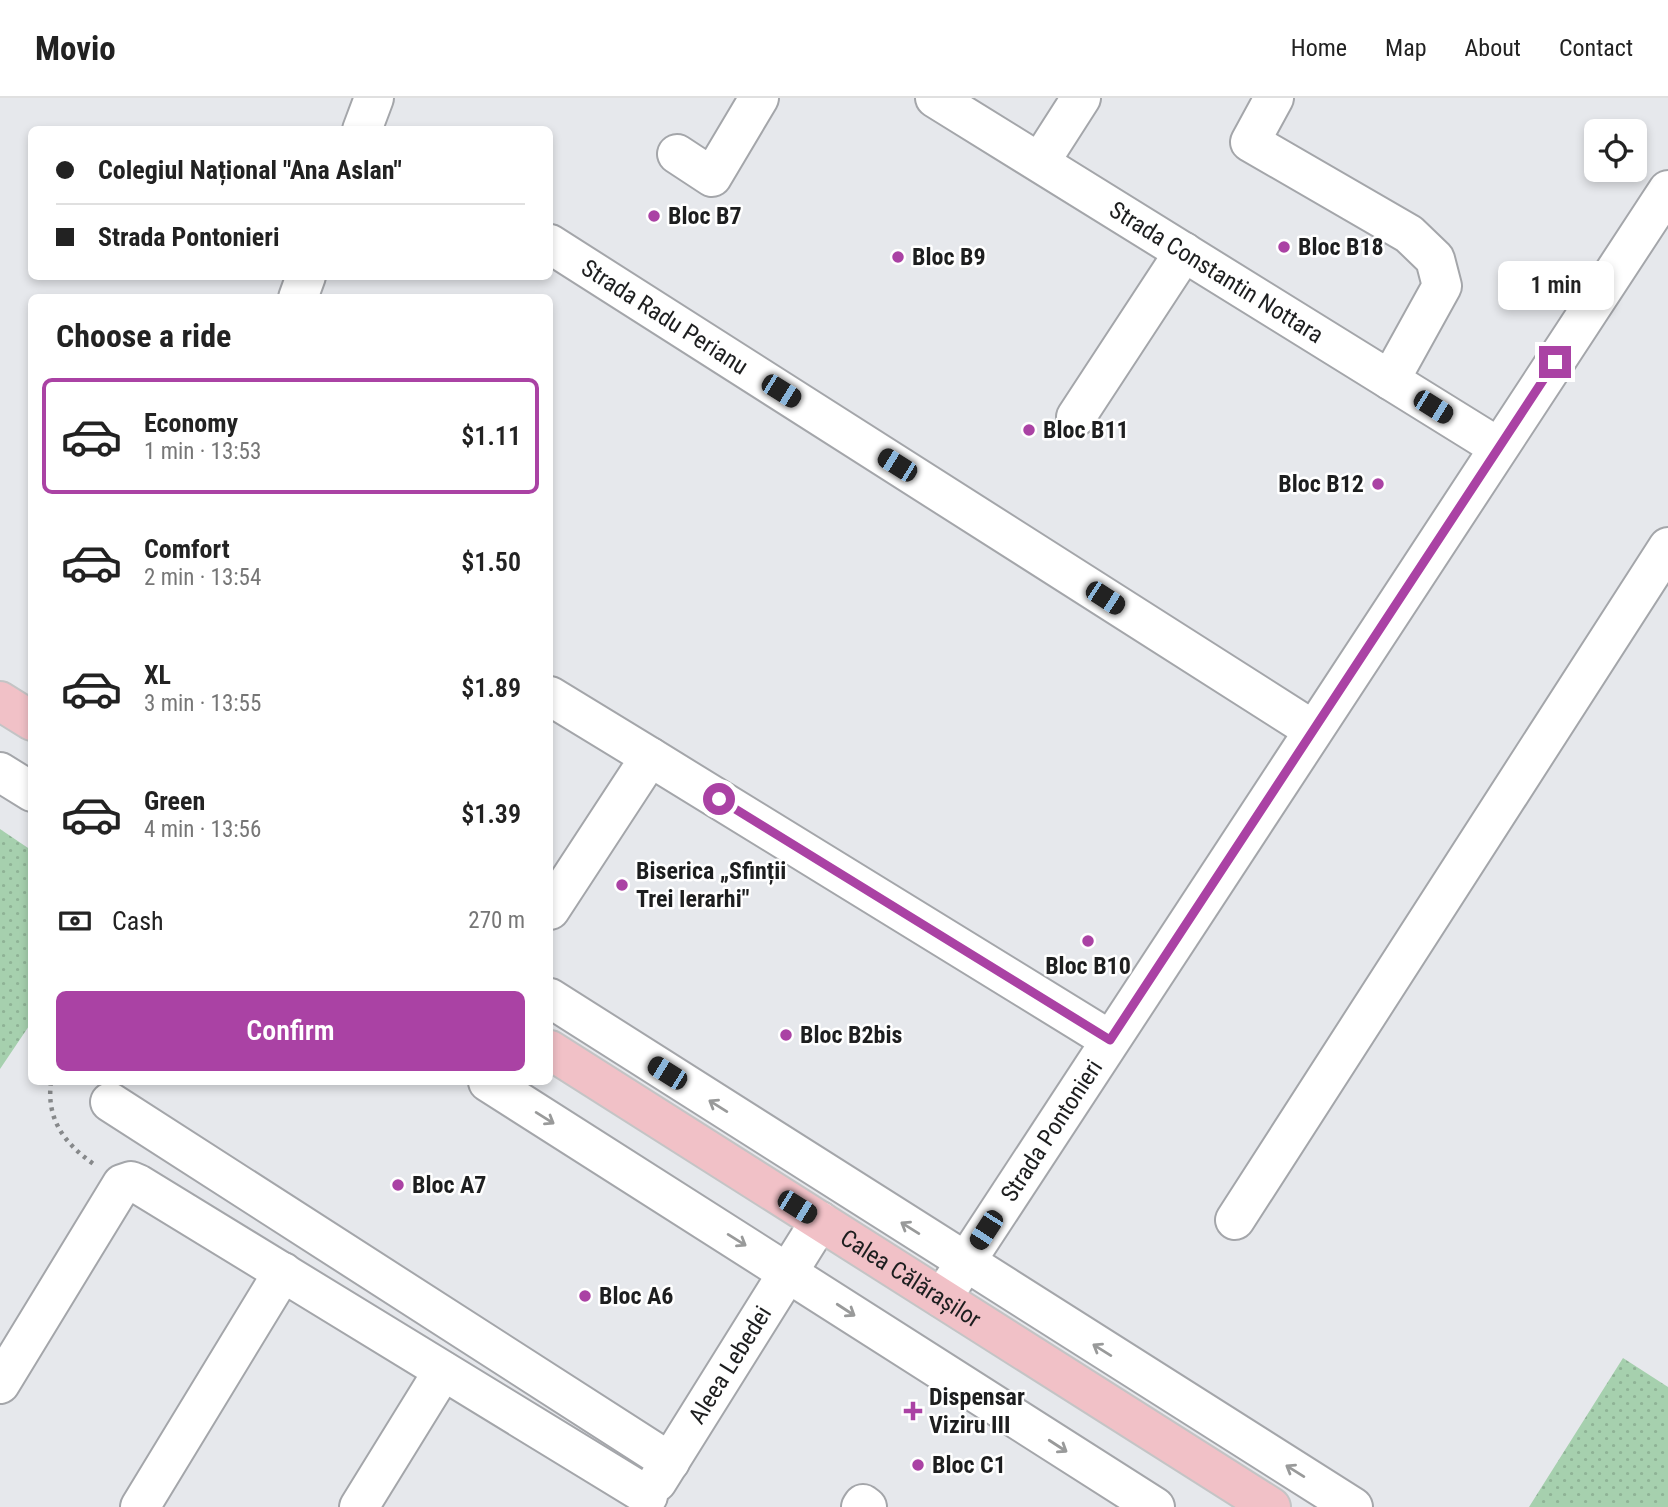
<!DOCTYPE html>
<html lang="en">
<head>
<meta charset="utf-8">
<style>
  :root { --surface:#fff; --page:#f6f6f6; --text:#222; --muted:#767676; --line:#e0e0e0; --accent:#aa42a4 }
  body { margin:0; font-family:"Roboto Condensed",sans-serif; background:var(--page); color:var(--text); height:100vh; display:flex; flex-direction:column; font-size:26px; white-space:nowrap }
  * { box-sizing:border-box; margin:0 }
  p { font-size:23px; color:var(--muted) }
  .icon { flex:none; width:38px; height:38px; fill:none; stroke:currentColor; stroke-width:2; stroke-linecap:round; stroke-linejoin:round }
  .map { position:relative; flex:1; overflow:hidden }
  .panel { position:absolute; left:28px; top:196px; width:525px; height:791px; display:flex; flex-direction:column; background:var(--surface); border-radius:10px; box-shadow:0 4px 10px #0003 }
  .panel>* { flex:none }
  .banner { position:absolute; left:28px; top:28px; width:525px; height:154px; border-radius:10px; box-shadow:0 4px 10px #0003; display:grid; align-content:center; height:154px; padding:0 28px; background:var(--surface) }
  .buttons { position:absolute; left:1584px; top:21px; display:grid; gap:14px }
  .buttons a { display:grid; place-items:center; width:63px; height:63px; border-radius:10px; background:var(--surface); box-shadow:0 4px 10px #0003; font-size:35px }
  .end { position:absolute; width:32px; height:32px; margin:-16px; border:9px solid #aa42a4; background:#fff; box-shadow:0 0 0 4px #fff }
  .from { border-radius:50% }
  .bubble { position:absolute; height:49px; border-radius:10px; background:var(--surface); box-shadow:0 4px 10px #0003; font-size:23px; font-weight:600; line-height:49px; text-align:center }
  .car { position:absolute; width:21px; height:42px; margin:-21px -10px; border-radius:9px; box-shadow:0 0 5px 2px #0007; background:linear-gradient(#222 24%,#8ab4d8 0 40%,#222 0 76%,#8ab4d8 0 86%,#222 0) }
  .banner b { display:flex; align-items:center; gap:24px; height:66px; font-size:26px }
  .banner b+b { border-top:2px solid var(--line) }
  .banner i { width:18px; height:18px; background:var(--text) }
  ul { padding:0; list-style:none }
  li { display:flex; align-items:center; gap:21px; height:116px; margin:0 14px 10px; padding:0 14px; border:4px solid transparent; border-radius:10px }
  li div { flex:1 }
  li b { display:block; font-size:26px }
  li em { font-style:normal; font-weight:600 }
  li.current { border-color:var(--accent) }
  li>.icon { width:63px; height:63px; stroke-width:1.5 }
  h2 { padding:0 28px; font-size:32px; line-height:84px }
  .pay { display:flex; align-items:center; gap:18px; height:77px; padding:0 28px; font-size:26px }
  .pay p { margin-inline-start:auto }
  .button { display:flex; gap:14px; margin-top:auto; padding:14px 28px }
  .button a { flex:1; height:80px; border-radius:10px; background:var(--accent); color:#fff; font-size:28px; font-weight:600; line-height:80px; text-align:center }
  header { display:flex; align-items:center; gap:42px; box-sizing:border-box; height:98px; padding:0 35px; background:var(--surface); border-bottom:2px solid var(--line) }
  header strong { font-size:33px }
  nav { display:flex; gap:38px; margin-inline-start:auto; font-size:24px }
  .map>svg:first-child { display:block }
  .park { fill:url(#park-dots) }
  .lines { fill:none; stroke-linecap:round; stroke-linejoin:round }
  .minor-casing { stroke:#a4a6aa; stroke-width:42 }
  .major-casing { stroke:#c4c4c5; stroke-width:42 }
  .path { stroke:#86888a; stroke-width:4.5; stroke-dasharray:3.5 5; stroke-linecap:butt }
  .minor { stroke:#fff; stroke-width:38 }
  .major { stroke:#f1c1c7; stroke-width:38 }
  .oneway { stroke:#999a9a }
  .route { stroke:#aa42a4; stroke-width:9 }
  .poi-dot { fill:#aa42a4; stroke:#fff; stroke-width:2.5 }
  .labels { text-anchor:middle; stroke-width:5; stroke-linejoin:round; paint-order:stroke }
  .poi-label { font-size:24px; font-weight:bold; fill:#1d1e1f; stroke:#fff; text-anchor:start }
  .street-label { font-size:24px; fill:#1d1e1f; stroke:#fff }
</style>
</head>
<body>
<header>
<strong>Movio</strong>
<nav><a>Home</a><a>Map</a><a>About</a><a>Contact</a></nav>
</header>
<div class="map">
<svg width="1668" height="1409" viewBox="0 0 1668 1409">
  <defs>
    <pattern id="park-dots" width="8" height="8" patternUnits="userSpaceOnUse" patternTransform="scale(1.75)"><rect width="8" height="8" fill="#a6d0ae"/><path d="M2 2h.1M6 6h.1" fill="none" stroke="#8eb295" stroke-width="1.8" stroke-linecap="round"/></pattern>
  </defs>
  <rect width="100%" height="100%" fill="#e6e8ec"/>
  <path class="park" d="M0 731 31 752V925L0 971Z
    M1623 1260 1668 1289V1409H1529Z"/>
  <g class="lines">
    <g class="minor-casing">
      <g id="minor">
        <path id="s1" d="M935 0 1498 349"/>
        <path d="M1274 0 1250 44 1409 136 1435 161 1442 188 1390 282"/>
        <path d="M362 32 374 0"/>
        <path d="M677 56 712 79 759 0"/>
        <path d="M1040 64 1081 0"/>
        <path id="s2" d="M550 146 1313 632"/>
        <path d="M298 200 306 178"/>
        <path d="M1076 319 1184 154"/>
        <path d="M550 598 650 659 550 812"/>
        <path d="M650 659 1110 942"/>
        <path d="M0 674 32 694"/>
        <path d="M550 900 1353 1409"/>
        <path d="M488 984 1155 1409"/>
        <path d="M110 1004 670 1364"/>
        <path d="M1235 1122 1668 449"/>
        <path id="s3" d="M942 1200 1668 92"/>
        <path d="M0 1286 122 1086 131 1083 138 1086 648 1398"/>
        <path id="s4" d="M657 1384 820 1123"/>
        <path d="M140 1409 283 1174"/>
        <path d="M359 1409 443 1273"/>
        <path d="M861 1409 863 1406 867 1409"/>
      </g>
    </g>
    <g class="major-casing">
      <g id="major">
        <path d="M0 603 32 623"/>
        <path id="s5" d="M550 952 1271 1409"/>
      </g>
    </g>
    <path class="path" d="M51 984C46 1022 65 1046 95 1067"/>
    <use href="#minor" class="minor"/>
    <use href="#major" class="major"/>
  </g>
  <defs><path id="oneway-shaft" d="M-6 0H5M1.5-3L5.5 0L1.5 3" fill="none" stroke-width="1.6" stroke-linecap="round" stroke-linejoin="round" transform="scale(1.75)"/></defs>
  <g class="oneway">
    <use href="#oneway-shaft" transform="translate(718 1008) rotate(-148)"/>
    <use href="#oneway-shaft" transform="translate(545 1020) rotate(32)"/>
    <use href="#oneway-shaft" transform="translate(910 1130) rotate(-148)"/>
    <use href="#oneway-shaft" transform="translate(737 1142) rotate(32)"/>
    <use href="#oneway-shaft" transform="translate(846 1212) rotate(33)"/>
    <use href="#oneway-shaft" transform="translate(1102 1252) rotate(-148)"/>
    <use href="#oneway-shaft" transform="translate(1058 1348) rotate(33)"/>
    <use href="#oneway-shaft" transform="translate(1295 1373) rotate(-148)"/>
  </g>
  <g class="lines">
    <path class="route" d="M719 701 1110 942 1555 264"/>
  </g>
  <g class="poi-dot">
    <circle cx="654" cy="118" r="7"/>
    <circle cx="1284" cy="149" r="7"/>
    <circle cx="898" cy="159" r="7"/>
    <circle cx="1029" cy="332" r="7"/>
    <circle cx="1378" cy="386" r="7"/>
    <circle cx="622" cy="787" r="7"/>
    <circle cx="1088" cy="843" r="7"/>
    <circle cx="786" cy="937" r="7"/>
    <circle cx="398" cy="1087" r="7"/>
    <circle cx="585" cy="1198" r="7"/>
    <path d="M909.5 1302.5h7v7h7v7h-7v7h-7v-7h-7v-7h7z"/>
    <circle cx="918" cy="1367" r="7"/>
  </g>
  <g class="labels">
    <g class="poi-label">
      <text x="668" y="126">Bloc B7</text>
      <text x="1298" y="157">Bloc B18</text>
      <text x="912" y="167">Bloc B9</text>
      <text x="1043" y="340">Bloc B11</text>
      <text x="1364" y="394" text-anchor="end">Bloc B12</text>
      <text x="636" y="781">Biserica „Sfinții<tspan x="636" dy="28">Trei Ierarhi"</tspan></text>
      <text x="1088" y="876" text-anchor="middle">Bloc B10</text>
      <text x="800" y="945">Bloc B2bis</text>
      <text x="412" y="1095">Bloc A7</text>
      <text x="599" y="1206">Bloc A6</text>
      <text x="929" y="1307">Dispensar<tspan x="929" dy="28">Viziru III</tspan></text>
      <text x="932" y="1375">Bloc C1</text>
    </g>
    <g class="street-label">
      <text dy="8" stroke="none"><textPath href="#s1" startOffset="331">Strada Constantin Nottara</textPath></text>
      <text dy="8" stroke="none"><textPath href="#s2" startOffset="136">Strada Radu Perianu</textPath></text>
      <text dy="8" stroke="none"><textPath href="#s3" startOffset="200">Strada Pontonieri</textPath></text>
      <text dy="8" stroke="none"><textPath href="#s5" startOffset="427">Calea Călărașilor</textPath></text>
      <text dy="8" stroke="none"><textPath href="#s4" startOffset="138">Aleea Lebedei</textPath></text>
    </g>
  </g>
</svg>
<div class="buttons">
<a><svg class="icon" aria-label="locate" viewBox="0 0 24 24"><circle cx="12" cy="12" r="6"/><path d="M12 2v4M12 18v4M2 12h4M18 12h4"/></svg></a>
</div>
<i class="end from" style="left:719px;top:701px"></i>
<i class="end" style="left:1555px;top:264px"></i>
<div class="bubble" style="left:1498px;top:163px;width:116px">1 min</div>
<i class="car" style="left:781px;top:293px;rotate:122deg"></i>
<i class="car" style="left:1433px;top:309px;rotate:122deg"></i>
<i class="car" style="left:897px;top:367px;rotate:302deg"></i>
<i class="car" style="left:1105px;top:500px;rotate:123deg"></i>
<i class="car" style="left:667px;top:975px;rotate:302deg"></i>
<i class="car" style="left:797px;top:1109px;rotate:122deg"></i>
<i class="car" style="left:986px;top:1132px;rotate:213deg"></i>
<div class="banner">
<b><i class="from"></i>Colegiul Național &quot;Ana Aslan&quot;</b>
<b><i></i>Strada Pontonieri</b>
</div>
<section class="panel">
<h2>Choose a ride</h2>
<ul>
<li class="current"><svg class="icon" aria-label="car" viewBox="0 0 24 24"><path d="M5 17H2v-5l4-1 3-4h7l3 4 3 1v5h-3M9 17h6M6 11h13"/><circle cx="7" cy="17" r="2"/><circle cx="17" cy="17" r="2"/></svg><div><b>Economy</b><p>1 min · 13:53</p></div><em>$1.11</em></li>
<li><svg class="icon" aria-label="car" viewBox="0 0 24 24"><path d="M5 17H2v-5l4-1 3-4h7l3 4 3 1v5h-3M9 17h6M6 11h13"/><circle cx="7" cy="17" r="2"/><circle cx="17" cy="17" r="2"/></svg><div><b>Comfort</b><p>2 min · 13:54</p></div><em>$1.50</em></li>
<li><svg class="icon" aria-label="car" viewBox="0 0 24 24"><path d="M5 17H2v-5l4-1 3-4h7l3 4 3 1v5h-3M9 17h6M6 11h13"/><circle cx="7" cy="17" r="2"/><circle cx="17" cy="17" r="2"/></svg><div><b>XL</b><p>3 min · 13:55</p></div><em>$1.89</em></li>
<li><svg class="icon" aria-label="car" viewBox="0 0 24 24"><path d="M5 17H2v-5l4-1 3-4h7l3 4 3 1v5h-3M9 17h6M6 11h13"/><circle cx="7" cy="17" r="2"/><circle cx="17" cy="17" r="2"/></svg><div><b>Green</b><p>4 min · 13:56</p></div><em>$1.39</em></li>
</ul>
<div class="pay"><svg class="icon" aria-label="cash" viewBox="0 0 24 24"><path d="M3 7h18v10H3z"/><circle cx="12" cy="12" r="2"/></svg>Cash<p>270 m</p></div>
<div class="button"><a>Confirm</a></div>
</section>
</div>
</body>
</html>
